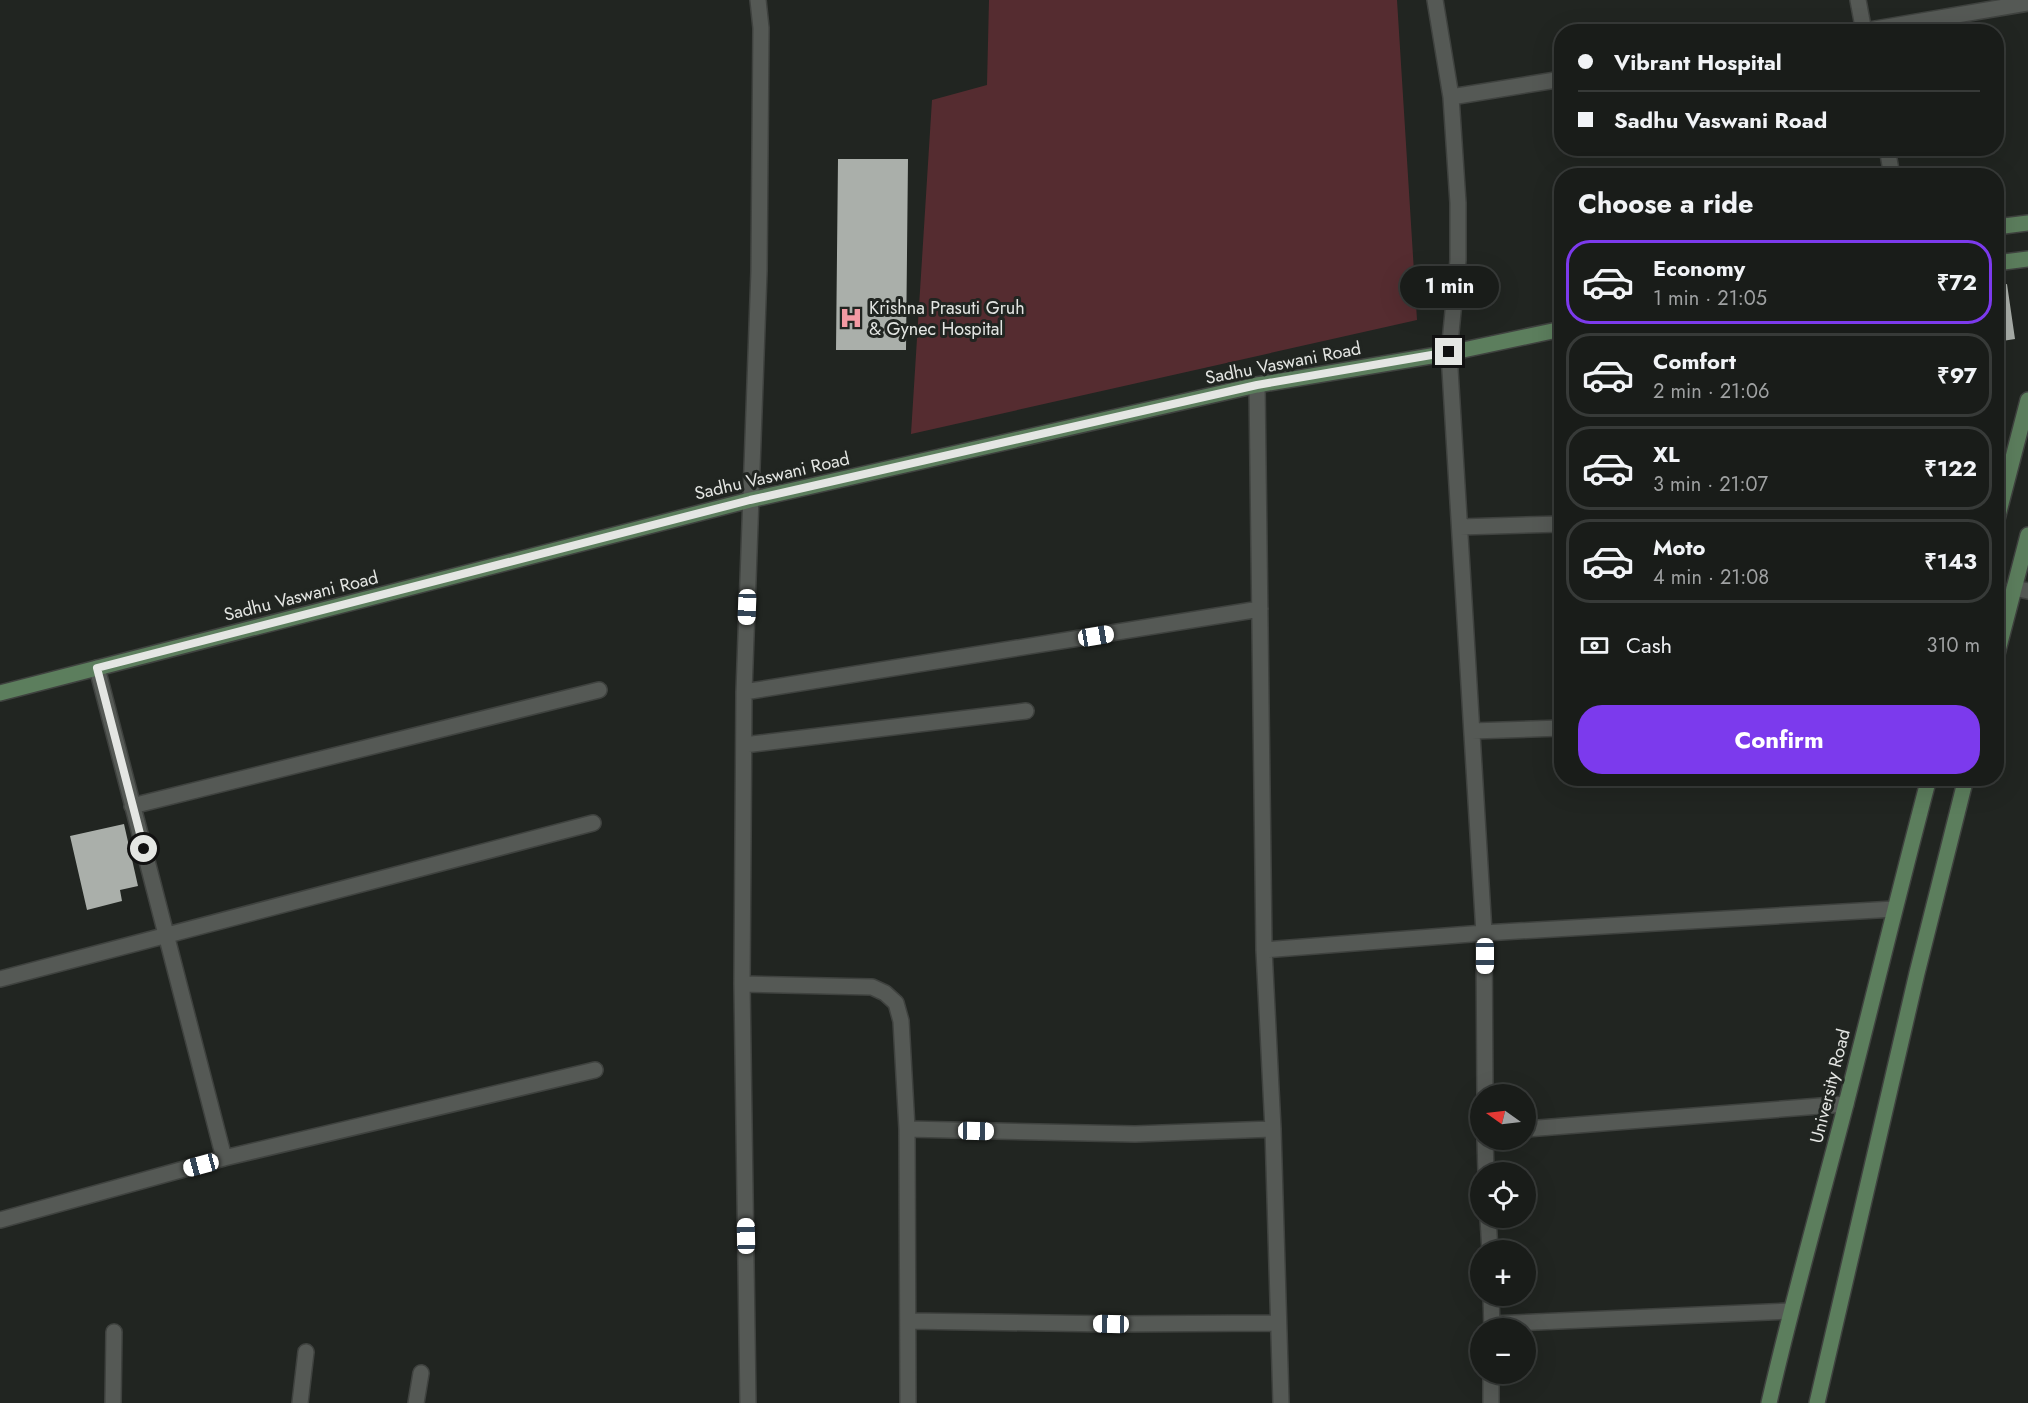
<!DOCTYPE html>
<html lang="en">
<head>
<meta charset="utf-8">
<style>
  :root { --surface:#191c19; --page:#262926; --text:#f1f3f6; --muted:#9fa1a2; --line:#373a38; --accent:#7c3aed }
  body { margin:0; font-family:Jost,sans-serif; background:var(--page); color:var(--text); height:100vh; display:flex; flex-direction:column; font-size:22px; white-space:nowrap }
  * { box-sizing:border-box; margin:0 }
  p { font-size:20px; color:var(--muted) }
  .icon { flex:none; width:33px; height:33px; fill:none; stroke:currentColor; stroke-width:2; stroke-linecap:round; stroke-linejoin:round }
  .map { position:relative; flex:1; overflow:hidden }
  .drawer { position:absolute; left:1554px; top:168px; width:450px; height:618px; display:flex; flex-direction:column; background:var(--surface); border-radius:24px; box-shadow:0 6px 24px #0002,0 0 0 2px var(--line) }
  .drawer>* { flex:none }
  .hud { position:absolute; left:1554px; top:24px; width:450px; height:132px; border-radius:24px; box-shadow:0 6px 24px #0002,0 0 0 2px var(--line); display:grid; align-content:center; height:132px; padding:0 24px; background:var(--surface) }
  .needle { width:39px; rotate:284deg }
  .tools { position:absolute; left:1470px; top:1084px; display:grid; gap:12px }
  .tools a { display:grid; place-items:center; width:66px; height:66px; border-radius:50%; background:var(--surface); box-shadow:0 6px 24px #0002,0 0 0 2px var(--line); font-size:30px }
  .end { position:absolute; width:27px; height:27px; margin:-14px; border:8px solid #e4e6e3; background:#111; box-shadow:0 0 0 3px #111 }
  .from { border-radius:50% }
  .bubble { position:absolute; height:42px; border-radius:21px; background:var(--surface); box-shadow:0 6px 24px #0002,0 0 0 2px var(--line); font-size:20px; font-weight:700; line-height:42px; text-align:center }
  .car { position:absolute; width:18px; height:36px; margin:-18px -9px; border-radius:8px; box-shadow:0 0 4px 2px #0007; background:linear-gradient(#fff 24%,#345 0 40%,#fff 0 76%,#345 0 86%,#fff 0) }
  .hud b { display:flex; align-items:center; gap:21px; height:57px; font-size:22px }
  .hud b+b { border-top:2px solid var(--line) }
  .hud i { width:15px; height:15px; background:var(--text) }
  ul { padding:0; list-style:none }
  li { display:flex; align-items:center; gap:18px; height:84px; margin:0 12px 9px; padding:0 12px; border:3px solid var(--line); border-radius:24px }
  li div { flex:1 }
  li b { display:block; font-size:22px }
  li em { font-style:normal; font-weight:700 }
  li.current { border-color:var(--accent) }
  li>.icon { width:54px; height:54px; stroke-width:1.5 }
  h2 { padding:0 24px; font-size:27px; line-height:72px }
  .pay { display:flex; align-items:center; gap:15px; height:66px; padding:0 24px; font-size:22px }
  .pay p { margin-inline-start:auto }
  .action { display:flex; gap:12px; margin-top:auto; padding:12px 24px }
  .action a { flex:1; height:69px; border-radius:24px; background:var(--accent); color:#fff; font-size:24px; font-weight:700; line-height:69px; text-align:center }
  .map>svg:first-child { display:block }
  .green { fill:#552c30 }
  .building { fill:#aaafaa }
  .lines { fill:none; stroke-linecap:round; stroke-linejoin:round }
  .street-casing { stroke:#3f423f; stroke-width:18 }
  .secondary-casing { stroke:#3f423f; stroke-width:18 }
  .street { stroke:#555955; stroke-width:15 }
  .secondary { stroke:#5c7e5d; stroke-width:15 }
  .route { stroke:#e4e6e3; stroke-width:8 }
  .labels { text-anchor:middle; stroke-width:6; stroke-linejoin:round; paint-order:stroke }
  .poi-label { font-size:18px; fill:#e4e6e3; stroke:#212521; text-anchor:start }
  .street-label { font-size:18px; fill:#e4e6e3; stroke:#212521 }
</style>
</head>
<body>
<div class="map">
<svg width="2028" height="1403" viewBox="0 0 2028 1403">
  <rect width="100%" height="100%" fill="#212521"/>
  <path class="green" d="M989 0H1397L1417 320 911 434 932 100 987 85Z"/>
  <path class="building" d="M838 159H908L906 350H836Z
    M2007 284 2015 339 1996 342V286Z
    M124 824 138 886 120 890 122 901 87 910 70 836Z"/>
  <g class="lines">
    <g class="street-casing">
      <path id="street" d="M1435 0 1451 97 1458 203V260L1449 353 1484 933 1485 1095
        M1858 0 1864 32
        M1857 32 2028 3
        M1451 97 1562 79
        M1887 148 1892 176
        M1257 385 1264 950 1273 1129 1281 1403
        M1460 527 1562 524
        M2014 588 2028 591
        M97 668 224 1158
        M744 692 1260 609
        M1472 731 1562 728
        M744 745 1026 711
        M132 806 599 690
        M1264 950 1484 933 1894 909
        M0 979 593 823
        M742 984 872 987 885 993 896 1003 901 1021 907 1129 908 1403
        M907 1129 1135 1134 1273 1129
        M1526 1129 1846 1104
        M1485 1140 1486 1173
        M1488 1218 1490 1251
        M0 1220 224 1158 595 1070
        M1491 1296 1492 1329
        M908 1321 1111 1324 1278 1323
        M1492 1324 1790 1311
        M113 1403 114 1332
        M300 1403 306 1352
        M416 1403 421 1373
        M748 1403 742 984 744 692 759 271 761 28 758 0
        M1491 1403V1374"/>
    </g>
    <g class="secondary-casing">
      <path id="secondary" d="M1996 227 2028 223
        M1996 263 2028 259
        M1996 523 2028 400
        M1996 658 2028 535
        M0 693 750 500 1257 385 1449 353 1562 329
        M1769 1403C1792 1302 1820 1204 1846 1104 1874 995 1900 887 1929 778
        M1817 1403 1917 973 1966 778"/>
    </g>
    <use href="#street" class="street"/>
    <use href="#secondary" class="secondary"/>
  </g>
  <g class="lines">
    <path class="route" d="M144 849 97 668 750 500 1257 385 1449 352"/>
  </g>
  <defs>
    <g id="hospital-bare" transform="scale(1.8)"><path d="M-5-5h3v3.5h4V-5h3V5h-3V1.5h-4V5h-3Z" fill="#f49aa3" stroke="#212521" stroke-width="2.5" paint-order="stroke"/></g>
  </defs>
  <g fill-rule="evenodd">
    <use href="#hospital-bare" x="851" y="318"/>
  </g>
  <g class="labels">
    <g class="poi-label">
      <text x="869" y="314">Krishna Prasuti Gruh<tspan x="869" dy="21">&amp; Gynec Hospital</tspan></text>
    </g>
    <g class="street-label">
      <text transform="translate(1283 363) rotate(-11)" y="6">Sadhu Vaswani Road</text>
      <text transform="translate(772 476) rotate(-13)" y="6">Sadhu Vaswani Road</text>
      <text transform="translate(301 596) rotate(-14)" y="6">Sadhu Vaswani Road</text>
      <text transform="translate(1830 1086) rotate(-76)" y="6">University Road</text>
    </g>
  </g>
</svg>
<div class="tools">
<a><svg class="needle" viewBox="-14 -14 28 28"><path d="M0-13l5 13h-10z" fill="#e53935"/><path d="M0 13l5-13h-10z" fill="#9fa1a2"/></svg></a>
<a><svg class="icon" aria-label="locate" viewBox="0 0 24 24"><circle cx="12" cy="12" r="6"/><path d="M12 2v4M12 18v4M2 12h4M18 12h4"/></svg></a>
<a>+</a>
<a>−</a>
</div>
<i class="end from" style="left:144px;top:849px"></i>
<i class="end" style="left:1449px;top:352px"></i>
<div class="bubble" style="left:1400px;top:266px;width:99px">1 min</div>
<i class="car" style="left:747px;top:607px;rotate:182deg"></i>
<i class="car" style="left:1096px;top:636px;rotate:81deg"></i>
<i class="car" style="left:1485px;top:956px;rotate:180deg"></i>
<i class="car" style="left:976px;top:1131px;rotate:91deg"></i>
<i class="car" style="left:201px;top:1165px;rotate:255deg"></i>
<i class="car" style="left:746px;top:1236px;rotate:359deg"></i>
<i class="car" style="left:1111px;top:1324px;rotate:271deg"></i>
<div class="hud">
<b><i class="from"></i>Vibrant Hospital</b>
<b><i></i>Sadhu Vaswani Road</b>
</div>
<section class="drawer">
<h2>Choose a ride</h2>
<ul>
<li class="current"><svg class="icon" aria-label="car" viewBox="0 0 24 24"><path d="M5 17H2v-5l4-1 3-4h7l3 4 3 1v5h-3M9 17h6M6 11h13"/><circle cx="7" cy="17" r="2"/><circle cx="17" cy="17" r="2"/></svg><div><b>Economy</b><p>1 min · 21:05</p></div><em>₹72</em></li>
<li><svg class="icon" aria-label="car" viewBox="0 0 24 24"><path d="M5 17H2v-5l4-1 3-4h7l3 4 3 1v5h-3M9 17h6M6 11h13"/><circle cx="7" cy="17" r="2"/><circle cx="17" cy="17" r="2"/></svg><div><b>Comfort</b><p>2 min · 21:06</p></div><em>₹97</em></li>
<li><svg class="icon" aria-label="car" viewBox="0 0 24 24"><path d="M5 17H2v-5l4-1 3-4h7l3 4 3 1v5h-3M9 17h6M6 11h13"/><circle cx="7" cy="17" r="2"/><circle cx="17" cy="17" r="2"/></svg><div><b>XL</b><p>3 min · 21:07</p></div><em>₹122</em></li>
<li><svg class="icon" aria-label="car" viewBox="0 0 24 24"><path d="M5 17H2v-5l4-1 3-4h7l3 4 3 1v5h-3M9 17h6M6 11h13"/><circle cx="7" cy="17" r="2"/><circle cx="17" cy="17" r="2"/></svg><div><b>Moto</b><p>4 min · 21:08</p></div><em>₹143</em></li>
</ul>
<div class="pay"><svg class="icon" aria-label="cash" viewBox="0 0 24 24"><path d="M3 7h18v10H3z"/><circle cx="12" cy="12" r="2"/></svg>Cash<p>310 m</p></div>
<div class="action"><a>Confirm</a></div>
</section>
</div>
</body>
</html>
